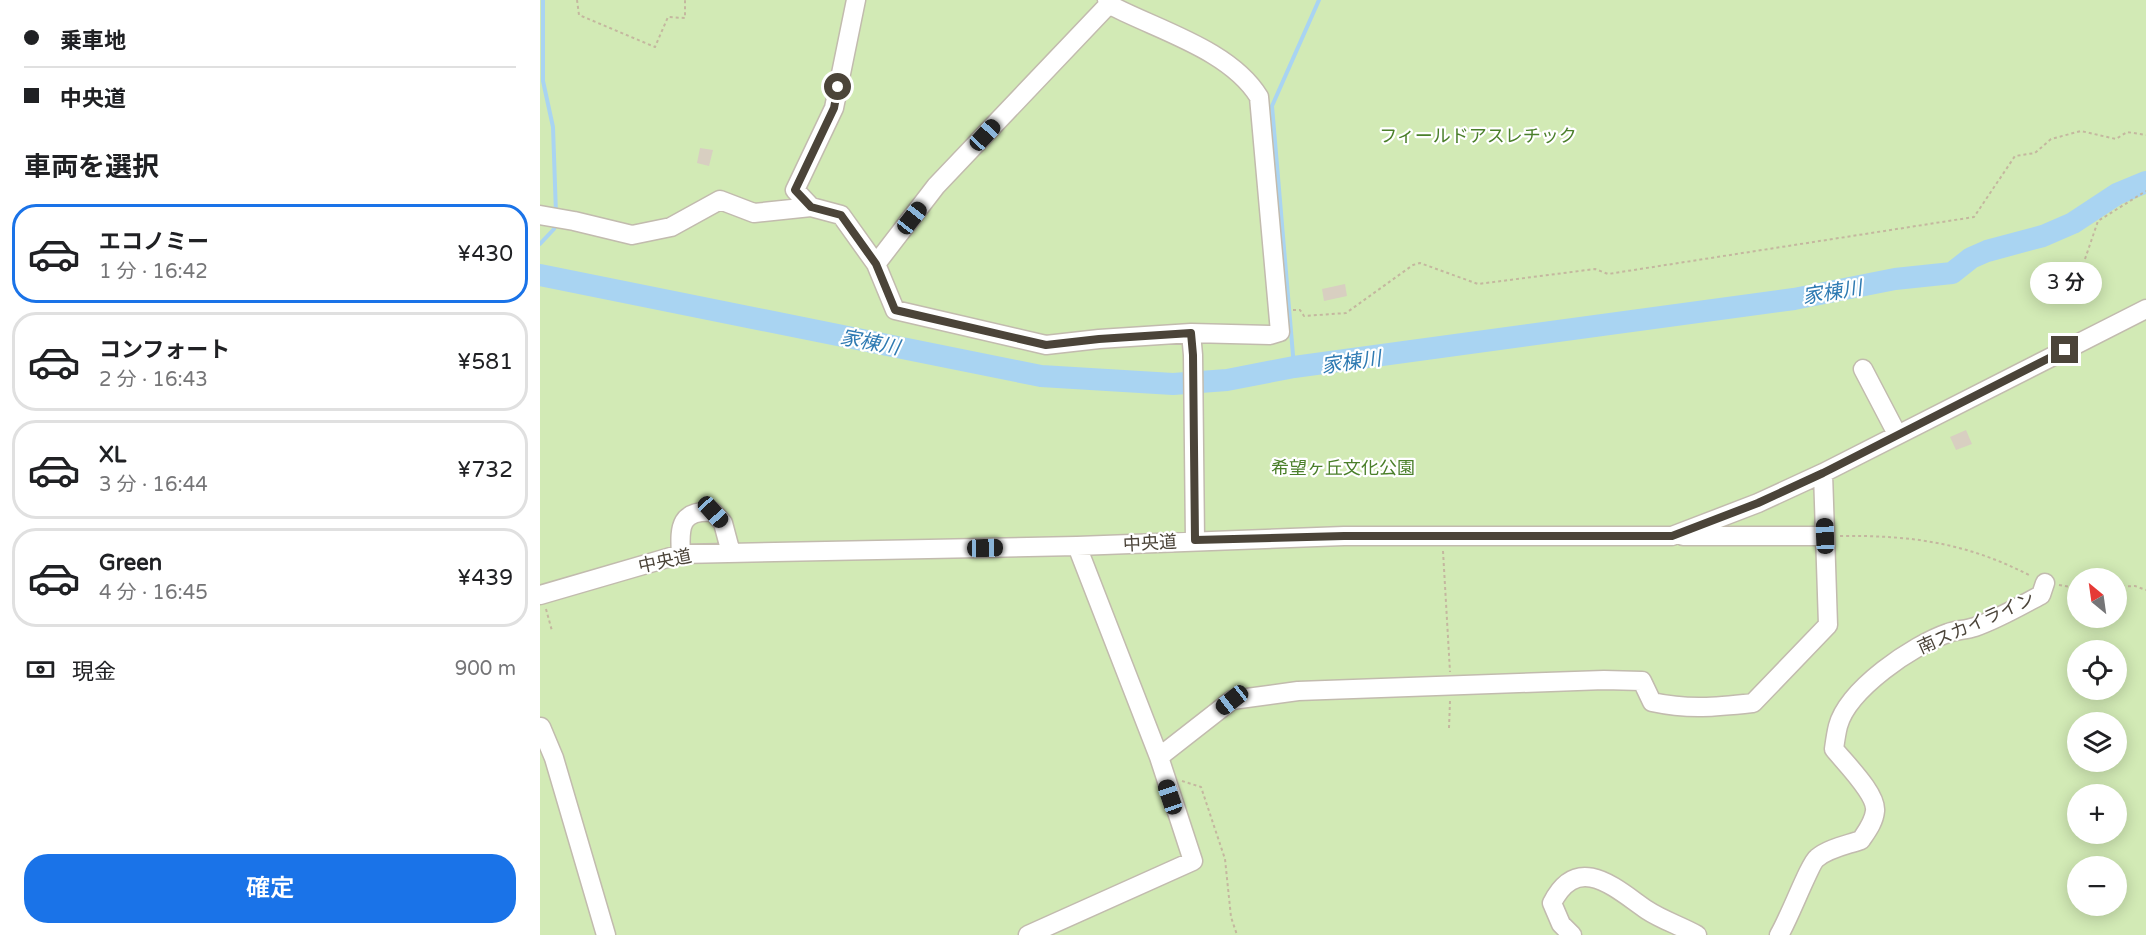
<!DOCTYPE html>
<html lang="ja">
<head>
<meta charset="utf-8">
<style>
  :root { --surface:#fff; --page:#f6f6f6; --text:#202124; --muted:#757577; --line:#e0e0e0; --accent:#1a73e8 }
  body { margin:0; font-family:"Varela Round","Noto Sans JP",sans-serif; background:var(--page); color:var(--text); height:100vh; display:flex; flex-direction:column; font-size:22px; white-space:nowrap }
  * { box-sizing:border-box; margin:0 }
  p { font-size:20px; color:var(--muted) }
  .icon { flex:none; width:33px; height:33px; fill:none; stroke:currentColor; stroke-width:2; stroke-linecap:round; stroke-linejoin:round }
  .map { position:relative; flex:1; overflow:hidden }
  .side { display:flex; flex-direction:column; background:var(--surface); width:540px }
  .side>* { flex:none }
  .banner { display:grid; align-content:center; height:132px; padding:0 24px; background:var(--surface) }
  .needle { width:39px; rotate:331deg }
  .tools { position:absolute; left:1527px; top:568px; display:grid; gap:12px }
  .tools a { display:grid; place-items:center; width:60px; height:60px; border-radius:50%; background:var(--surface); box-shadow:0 3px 15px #0003; font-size:30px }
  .end { position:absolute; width:27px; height:27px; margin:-14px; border:8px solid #4b4439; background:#fff; box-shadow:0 0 0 3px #fff }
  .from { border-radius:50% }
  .bubble { position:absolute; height:42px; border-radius:21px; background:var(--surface); box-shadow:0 3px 15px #0003; font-size:20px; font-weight:600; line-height:42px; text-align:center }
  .car { position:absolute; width:18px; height:36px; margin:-18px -9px; border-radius:8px; box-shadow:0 0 4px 2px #0007; background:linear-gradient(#222 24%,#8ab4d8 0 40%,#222 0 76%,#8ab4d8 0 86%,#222 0) }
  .banner b { display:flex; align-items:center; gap:21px; height:57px; font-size:22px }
  .banner b+b { border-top:2px solid var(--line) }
  .banner i { width:15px; height:15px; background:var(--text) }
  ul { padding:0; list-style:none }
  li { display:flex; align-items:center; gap:18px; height:99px; margin:0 12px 9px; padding:0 12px; border:3px solid var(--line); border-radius:24px }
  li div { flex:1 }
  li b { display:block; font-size:22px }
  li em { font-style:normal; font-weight:600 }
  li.active { border-color:var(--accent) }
  li>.icon { width:54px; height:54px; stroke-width:1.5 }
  h2 { padding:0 24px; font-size:27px; line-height:72px }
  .pay { display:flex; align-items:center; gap:15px; height:66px; padding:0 24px; font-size:22px }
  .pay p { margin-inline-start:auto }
  .cta { display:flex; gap:12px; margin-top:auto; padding:12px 24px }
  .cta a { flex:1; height:69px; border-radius:24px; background:var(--accent); color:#fff; font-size:24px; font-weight:600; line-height:69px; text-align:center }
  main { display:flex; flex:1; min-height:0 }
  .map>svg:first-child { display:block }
  .green { fill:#d2eab5; fill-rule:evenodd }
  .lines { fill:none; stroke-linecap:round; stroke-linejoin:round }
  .stream { stroke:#a9d4f2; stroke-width:4 }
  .river { stroke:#a9d4f2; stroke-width:22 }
  .building { fill:#d8cfc1 }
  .minor-casing { stroke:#c2bbae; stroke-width:21 }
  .path { stroke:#c4b79f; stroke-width:2; stroke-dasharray:3 3; stroke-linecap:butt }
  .minor { stroke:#fff; stroke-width:18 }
  .route { stroke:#4b4439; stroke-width:8 }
  .labels { text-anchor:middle; stroke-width:4.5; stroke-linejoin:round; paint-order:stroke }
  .park-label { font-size:18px; fill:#4a7f2a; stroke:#fff }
  .street-label { font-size:18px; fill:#4b4439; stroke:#fff }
  .water-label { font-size:20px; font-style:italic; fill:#2e7ab2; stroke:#fff }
</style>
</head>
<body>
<main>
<section class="side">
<div class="banner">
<b><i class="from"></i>乗車地</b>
<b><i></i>中央道</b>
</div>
<h2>車両を選択</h2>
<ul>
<li class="active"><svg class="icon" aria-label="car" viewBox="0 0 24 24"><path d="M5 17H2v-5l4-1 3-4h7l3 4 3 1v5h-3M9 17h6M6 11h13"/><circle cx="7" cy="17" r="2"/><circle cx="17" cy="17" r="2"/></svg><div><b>エコノミー</b><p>1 分 · 16:42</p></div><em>¥430</em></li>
<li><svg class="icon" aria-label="car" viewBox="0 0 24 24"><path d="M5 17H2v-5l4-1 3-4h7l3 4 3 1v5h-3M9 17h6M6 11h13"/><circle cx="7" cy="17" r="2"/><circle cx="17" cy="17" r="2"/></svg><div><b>コンフォート</b><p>2 分 · 16:43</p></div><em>¥581</em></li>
<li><svg class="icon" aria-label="car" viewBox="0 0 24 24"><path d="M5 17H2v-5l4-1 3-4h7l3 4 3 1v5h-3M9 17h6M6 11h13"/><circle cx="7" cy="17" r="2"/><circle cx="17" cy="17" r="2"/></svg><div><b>XL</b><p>3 分 · 16:44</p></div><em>¥732</em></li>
<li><svg class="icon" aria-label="car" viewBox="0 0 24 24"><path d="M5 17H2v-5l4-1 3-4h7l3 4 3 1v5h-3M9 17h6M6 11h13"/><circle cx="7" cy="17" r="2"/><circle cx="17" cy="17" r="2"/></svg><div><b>Green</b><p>4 分 · 16:45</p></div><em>¥439</em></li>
</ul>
<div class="pay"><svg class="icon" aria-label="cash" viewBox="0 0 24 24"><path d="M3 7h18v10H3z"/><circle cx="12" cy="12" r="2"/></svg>現金<p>900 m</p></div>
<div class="cta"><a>確定</a></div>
</section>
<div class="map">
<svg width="1606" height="935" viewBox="0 0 1606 935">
  <rect width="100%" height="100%" fill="#f6f3ec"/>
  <path class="green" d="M0 0H1606V935H0ZM1538 579H1576V618H1538ZM1538 651H1576V690H1538ZM1538 723H1576V762H1538ZM1538 795H1576V834H1538ZM1538 867H1576V906H1538Z"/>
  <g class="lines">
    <path class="stream" d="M3 0V81L13 127 16 214
      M0 244 14 229 15 224
      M754 367 732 106 779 0"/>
    <path class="river" d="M0 275 501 376 633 384 687 380 754 367 1254 299 1355 279 1412 273 1431 258 1447 251 1503 236 1533 223 1577 194 1606 182"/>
  </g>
  <path class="building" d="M160 148 173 150 169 166 157 163Z
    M805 284 807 296 784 301 782 289Z
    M1426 430 1432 444 1416 450 1410 437Z"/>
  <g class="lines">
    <g class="minor-casing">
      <path id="minor" d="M567 0 574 7C621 31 691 51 719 97L740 332 730 335 651 333 653 355 655 541
        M271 207 255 190 294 108 316 0
        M0 215 34 221 92 235 131 227 180 200 214 213 271 207 301 215 336 264 355 310 506 345 559 339 651 333
        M336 264 396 186 570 3
        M1323 369 1357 434
        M1143 536H1285
        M537 546 619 757
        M141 554C139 525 141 510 173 512L183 523 191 553
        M0 595 141 554 537 546 804 536H1132L1218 503 1283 473 1606 309
        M1 727 14 758 66 935
        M488 935 653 861 619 757 692 700 758 691 1064 680 1102 681 1112 702C1149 710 1176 707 1213 703L1288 625 1283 473
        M1032 935 1021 924 1012 903C1038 852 1075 888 1107 910 1122 920 1141 926 1157 935
        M1239 935C1248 921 1270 863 1277 858 1289 848 1307 845 1321 840 1327 831 1334 822 1335 811 1337 794 1305 763 1294 749 1295 742 1296 734 1298 726 1308 689 1373 645 1408 633 1416 630 1426 630 1435 627 1458 619 1480 606 1501 595L1505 583"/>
    </g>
    <path class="path" d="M37 0 39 15 115 47 128 17 145 18V0
      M1545 259 1558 221 1606 191
      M753 310H760L764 316 806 313 873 265 880 263 938 284 1055 269 1068 274 1434 217 1475 156 1495 153 1511 139 1541 131 1576 139 1587 132 1606 135
      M1300 536C1372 535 1427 543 1491 576
      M903 551 910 672
      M1519 585 1538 588
      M1576 587 1595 586 1606 590
      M6 609 12 631
      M909 728 910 701
      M642 781 661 787 685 859 691 917 697 935"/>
    <use href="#minor" class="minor"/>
  </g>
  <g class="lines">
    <path class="route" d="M298 87 294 108 255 190 271 207 301 215 336 264 355 310 506 345 559 339 651 333 653 355 655 540 804 536H1132L1218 503 1283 473 1525 350"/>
  </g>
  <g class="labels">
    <g class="park-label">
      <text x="938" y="142">フィールドアスレチック</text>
      <text x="803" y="474">希望ヶ丘文化公園</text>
    </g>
    <g class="street-label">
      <text transform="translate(610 543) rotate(-3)" y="6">中央道</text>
      <text transform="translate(125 561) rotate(-12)" y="6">中央道</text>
      <text transform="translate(1436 623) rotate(-24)" y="6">南スカイライン</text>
    </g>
    <g class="water-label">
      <text transform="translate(1292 292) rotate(-9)" y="7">家棟川</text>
      <text transform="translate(330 342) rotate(11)" y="7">家棟川</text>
      <text transform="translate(811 362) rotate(-8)" y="7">家棟川</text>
    </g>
  </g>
</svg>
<div class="tools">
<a><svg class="needle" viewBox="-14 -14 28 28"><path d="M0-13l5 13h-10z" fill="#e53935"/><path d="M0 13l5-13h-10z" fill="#757577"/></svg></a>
<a><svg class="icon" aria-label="locate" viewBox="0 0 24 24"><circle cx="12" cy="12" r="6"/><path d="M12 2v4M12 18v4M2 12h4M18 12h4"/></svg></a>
<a><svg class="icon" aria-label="layers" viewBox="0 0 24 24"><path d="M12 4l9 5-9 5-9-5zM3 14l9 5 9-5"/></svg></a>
<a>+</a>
<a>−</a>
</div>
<i class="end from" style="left:298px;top:87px"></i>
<i class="end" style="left:1525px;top:350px"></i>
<div class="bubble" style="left:1490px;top:262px;width:72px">3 分</div>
<i class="car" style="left:445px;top:135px;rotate:43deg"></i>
<i class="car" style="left:372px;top:218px;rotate:38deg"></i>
<i class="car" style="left:173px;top:512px;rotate:138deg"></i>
<i class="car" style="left:1285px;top:536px;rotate:358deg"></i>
<i class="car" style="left:445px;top:548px;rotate:89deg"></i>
<i class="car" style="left:692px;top:700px;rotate:232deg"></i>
<i class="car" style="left:630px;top:797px;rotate:341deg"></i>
</div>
</main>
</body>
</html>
